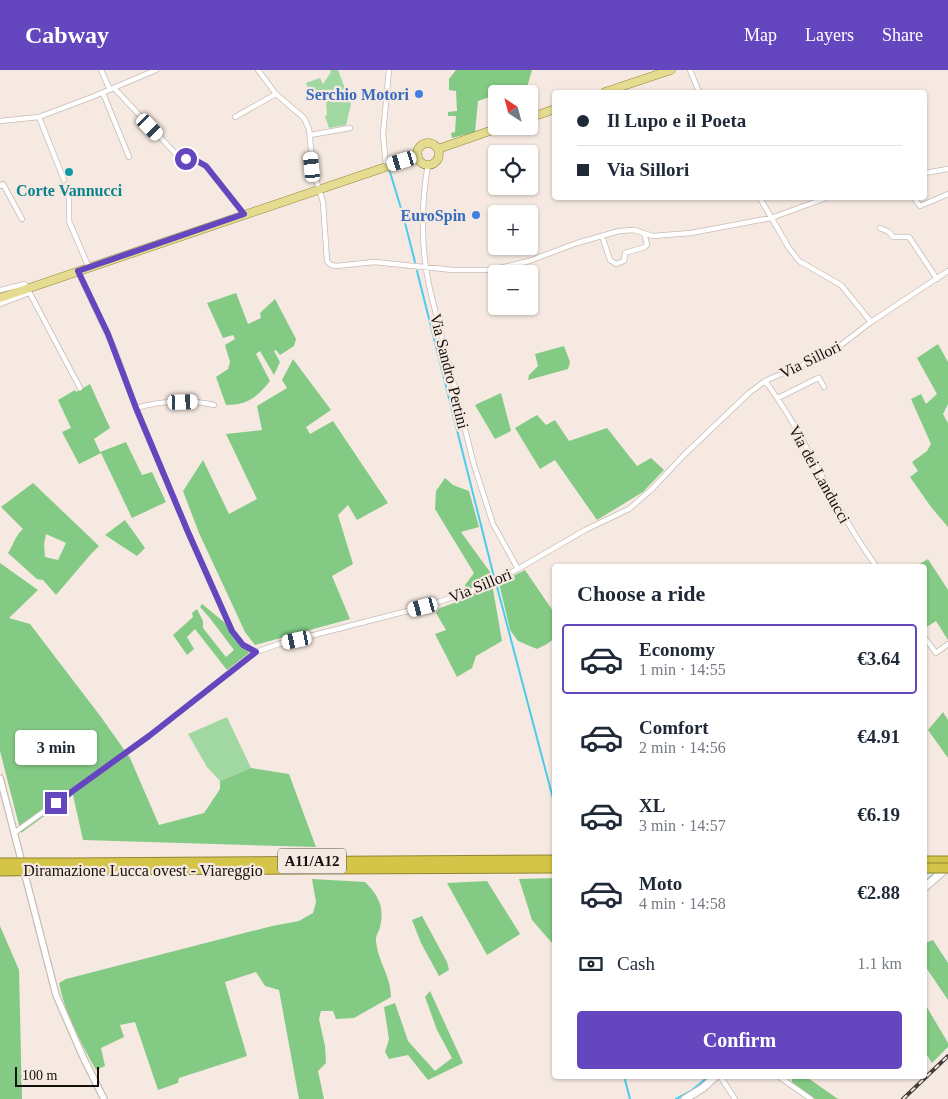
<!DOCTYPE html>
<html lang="en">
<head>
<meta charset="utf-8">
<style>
  :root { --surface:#fff; --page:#f2f2f3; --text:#1f2937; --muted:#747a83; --line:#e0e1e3; --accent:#6446be }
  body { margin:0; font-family:Georgia,serif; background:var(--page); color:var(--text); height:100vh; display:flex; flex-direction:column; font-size:19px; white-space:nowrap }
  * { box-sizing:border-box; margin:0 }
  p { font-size:16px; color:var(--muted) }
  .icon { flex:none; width:28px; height:28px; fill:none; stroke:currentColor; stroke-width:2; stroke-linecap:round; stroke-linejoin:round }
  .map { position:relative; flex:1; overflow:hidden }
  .side { position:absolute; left:552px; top:494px; width:375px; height:515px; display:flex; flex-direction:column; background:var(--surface); border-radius:5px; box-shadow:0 1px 4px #0004 }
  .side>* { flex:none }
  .hud { position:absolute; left:552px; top:20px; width:375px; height:110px; border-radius:5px; box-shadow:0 1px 4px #0004; display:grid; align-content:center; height:110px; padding:0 25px; background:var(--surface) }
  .needle { width:32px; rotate:324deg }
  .buttons { position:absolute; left:488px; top:15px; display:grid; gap:10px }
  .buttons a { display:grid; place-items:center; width:50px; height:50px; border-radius:5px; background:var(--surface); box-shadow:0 1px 4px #0004; font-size:25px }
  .scale { position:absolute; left:15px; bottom:12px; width:84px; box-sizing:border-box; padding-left:5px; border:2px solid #14100d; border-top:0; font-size:14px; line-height:18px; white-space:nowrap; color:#14100d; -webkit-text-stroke:4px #f6e9e1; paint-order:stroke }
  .end { position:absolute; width:22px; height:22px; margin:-11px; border:6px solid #6446be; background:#fff; box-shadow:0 0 0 2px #fff }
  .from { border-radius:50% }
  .bubble { position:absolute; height:35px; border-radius:5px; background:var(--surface); box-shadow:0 1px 4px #0004; font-size:16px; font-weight:600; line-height:35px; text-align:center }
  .car { position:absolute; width:15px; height:30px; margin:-15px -8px; border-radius:6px; box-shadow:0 0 4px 1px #0007; background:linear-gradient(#fff 24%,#345 0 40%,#fff 0 76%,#345 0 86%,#fff 0) }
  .hud b { display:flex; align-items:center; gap:18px; height:48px; font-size:19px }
  .hud b+b { border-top:1px solid var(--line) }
  .hud i { width:12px; height:12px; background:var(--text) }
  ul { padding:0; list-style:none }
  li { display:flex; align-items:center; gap:15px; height:70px; margin:0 10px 8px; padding:0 15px; border:2px solid transparent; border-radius:5px }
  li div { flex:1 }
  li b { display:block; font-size:19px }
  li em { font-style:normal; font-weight:600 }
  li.selected { border-color:var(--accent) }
  li>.icon { width:45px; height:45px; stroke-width:1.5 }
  h2 { padding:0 25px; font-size:22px; line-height:60px }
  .pay { display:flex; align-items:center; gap:12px; height:55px; padding:0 25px; font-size:19px }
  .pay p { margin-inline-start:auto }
  .cta { display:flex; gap:10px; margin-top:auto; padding:10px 25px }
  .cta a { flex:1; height:58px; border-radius:5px; background:var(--accent); color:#fff; font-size:20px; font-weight:600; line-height:58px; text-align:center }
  header { display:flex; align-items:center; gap:30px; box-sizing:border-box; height:70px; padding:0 25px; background:var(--accent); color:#fff }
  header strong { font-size:24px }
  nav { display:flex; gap:28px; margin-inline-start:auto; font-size:18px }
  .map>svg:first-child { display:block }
  .green { fill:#a1d8a1 }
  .forest { fill:#83ca85; fill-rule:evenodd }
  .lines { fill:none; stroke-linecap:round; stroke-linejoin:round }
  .stream { stroke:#4bcced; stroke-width:2 }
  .minor-casing { stroke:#c8bcb4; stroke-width:6 }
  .tertiary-casing { stroke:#c8bcb4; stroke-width:8 }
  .secondary-casing { stroke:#c8bcb4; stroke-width:9 }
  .primary-casing { stroke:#918533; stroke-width:9 }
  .motorway-casing { stroke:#918533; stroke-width:11 }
  .minor { stroke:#fff; stroke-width:4.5 }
  .tertiary { stroke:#fff; stroke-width:5.5 }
  .secondary { stroke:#fff; stroke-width:7 }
  .primary { stroke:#e5dc91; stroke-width:8 }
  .motorway { stroke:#d4c447; stroke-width:9 }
  .rail-casing { stroke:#443e3a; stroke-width:4 }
  .rail { stroke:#f6e9e1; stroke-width:2; stroke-dasharray:5.5; stroke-linecap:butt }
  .motorway-bridge-casing { stroke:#918533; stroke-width:11; stroke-linecap:butt }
  .motorway-bridge { stroke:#d4c447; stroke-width:9 }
  .route { stroke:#6446be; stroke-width:6 }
  .shop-dot { fill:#3f7fe0; stroke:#f6e9e1; stroke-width:2 }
  .culture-dot { fill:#0f9aa8; stroke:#f6e9e1; stroke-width:2 }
  .labels { text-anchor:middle; stroke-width:4.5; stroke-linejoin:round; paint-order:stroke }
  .shield { fill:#f6e9e1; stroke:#58514d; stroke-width:1 }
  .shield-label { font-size:15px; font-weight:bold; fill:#14100d }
  .shop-label { font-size:16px; font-weight:bold; fill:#366cbe; stroke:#f6e9e1; text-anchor:end }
  .culture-label { font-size:16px; font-weight:bold; fill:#0d838f; stroke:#f6e9e1 }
  .street-label { font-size:16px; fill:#14100d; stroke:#f6e9e1 }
</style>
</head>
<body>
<header>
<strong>Cabway</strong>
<nav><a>Map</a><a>Layers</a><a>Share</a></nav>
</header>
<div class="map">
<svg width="948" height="1029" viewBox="0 0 948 1029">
  <rect width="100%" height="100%" fill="#f6e9e1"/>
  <path class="green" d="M330 0H338L351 34 346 55 329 58 325 46 327 45 326 31 322 21 317 20 312 28 306 13 320 8 323 14 331 2Z
    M227 647 251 698 220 711 207 697 188 664Z"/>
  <path class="forest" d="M456 0H532L525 24H514L511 20 496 24V25L478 31 475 62 452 68 451 63 455 62 456 46H448V42L457 41 456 21 449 20V9Z
    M236 223 248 254 261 248 260 243 275 229 296 269 294 276 280 285 276 280 274 281 280 292 274 305 260 281 256 284 270 311C257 327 248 335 226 335L216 307 228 299 230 292 225 275 235 269 233 265 223 268 207 233Z
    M938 274 948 292V334L943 344 948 353V457L931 437 910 407 918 401 912 392 927 381 931 374 911 329 921 324 926 334 937 324 917 288Z
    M564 276 570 292 568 299 528 310 529 305 538 296 535 284Z
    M293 289 331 340 306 357 310 364 333 351 388 433 357 450 348 435 338 445 353 494 332 506 350 549 255 575 245 562 199 463 183 421 203 390 229 444 257 429 226 364 262 360 257 336 287 318 282 310Z
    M90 314 110 358 94 369 100 382 126 372 142 405 152 402 166 432 132 448 101 383 79 394 62 362 71 358 58 330 75 320 76 322Z
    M501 323 511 361 495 369 475 335Z
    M537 345 546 355 555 350 569 371 607 358 637 396 651 388 664 400 643 422 597 450 555 390 540 399 515 358Z
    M445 408 453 415 469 421 479 457 461 462 490 502 502 571 476 586 472 598 457 607 435 564 446 560 436 543 440 538 468 528 465 515 474 503 435 439 436 421Z
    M33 413 99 476 91 484 56 525 43 510 37 509 8 483C14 474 15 466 23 459L1 437ZM46 464 66 473 58 490 45 487 44 474Z
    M125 450 145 478 137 486 105 465Z
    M928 489 948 520V570L936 551 925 558V496H916Z
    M0 493 38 520 9 548 30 554 101 647 130 688 159 755 204 743 220 719V711L251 698 289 704 316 777 83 770 73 725 21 763 0 681Z
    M525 500 555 544V568L547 574 537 579 518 571 510 560 499 513Z
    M202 534 224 552 249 583 227 600 195 559 187 567 194 579 187 585 173 565 193 547 192 543 197 539 203 551V558L226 587 234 580 209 547 200 537Z
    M943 642 948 650V688L928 660Z
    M555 808V873H552L532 850 519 809Z
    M312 809 365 812C378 825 385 837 380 857 379 862 375 866 376 871 378 892 391 906 391 927L354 948 336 949 333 941H321L319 949 325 976 326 993 318 1001 324 1029H299L279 920 265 916 256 902 225 912 247 986 179 1008 178 1013 158 1020 135 952 120 955 124 967 101 978 105 996 96 1000C81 973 65 944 59 913L66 909 272 856 299 851 313 843 316 832Z
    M487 811 520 864 487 885 447 813Z
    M422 846 447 892 449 900 439 906 421 873 412 850Z
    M0 856 19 900 22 1029H0Z
    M933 870 948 893V930L925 896V873Z
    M430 921 463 993 428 1010 408 985 389 989 385 982 389 969 384 937 395 933 408 971 435 1001 452 988 437 960 425 927Z
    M925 934 948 973V977L932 993 925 982Z
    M792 1006H805L838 1029H815L792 1012Z"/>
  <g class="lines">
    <path class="stream" d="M390 102 403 145 415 192
      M417 201 494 507
      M496 513 555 736
      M925 812 936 802
      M624 1006 630 1029
      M676 1029 691 1021 709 1006"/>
    <g class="minor-casing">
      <path id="minor" d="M101 0 110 20
        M258 0 276 24 304 48 309 59 313 100 323 132 327 191 331 195 336 196 374 192 453 200H492L529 191 577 173 619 161 634 160 653 166 691 163 771 148 826 128
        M690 0 699 22
        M114 18 176 84 186 89 197 91 206 96 244 144
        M103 23 129 87
        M39 47 64 110
        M235 47 276 24
        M0 51 39 47 92 27 156 0
        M310 65 350 58
        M428 94C421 135 421 180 430 220L474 395 493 454 518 499
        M386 96 383 64 389 0
        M925 103 948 99
        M0 116 3 114 22 149
        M67 118 69 125V151L89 198
        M760 128 789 178 799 191 841 215 871 252 948 201
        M914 128 920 136 948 124
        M880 158 889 162 893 167H909L937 209
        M602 166 610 190 616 194 624 191 625 183 645 177 647 174 644 163
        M78 202 114 278 136 338 188 462 232 561 243 575 256 582
        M0 220 25 214 80 318
        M0 234 29 223
        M765 311C794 349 814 393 837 434 849 456 862 476 876 496
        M778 328 816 309 819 308 824 317
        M136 338C160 331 190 329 214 335
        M925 568 936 583 948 574
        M14 763 149 666 256 582 279 574 423 537 477 519 518 499 585 460 629 439 652 419 684 385 749 323 765 311 827 284 841 275 871 252
        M720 1006 735 1029
        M778 1006 811 1029"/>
    </g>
    <g class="tertiary-casing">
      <path id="tertiary" d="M0 708 56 925 83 987 104 1029"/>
    </g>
    <g class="secondary-casing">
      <path id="secondary" d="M925 817 948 797
        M685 1029 703 1018 716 1006"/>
    </g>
    <g class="primary-casing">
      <path id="primary" d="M605 22 671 0
        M529 48 555 39
        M417 84a11 11 0 1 1 22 0a11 11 0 1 1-22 0Z
        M438 79 504 56
        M0 228 418 86"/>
    </g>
    <g class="motorway-casing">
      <path id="motorway" d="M925 791H948
        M69 793 555 790
        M70 800 555 798"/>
    </g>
    <use href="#minor" class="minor"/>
    <use href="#tertiary" class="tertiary"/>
    <use href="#secondary" class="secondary"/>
    <use href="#primary" class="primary"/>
    <use href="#motorway" class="motorway"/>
    <g class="rail-casing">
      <path id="rail" d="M903 1029 948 986"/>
    </g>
    <use href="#rail" class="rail"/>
    <g class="motorway-bridge-casing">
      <path id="motorway-bridge" d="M0 793H69
        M925 798H948
        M0 801 70 800"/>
    </g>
    <use href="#motorway-bridge" class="motorway-bridge"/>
  </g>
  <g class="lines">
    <path class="route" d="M56 733 149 666 256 582 243 575 232 561 188 462 136 338 108 264 78 201 244 144 206 96 197 91 186 89"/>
  </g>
  <g class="shop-dot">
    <circle cx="419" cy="24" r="5"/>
    <circle cx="476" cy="145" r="5"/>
  </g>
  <circle class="culture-dot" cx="69" cy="102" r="5"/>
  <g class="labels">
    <rect class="shield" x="278" y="778.5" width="68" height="25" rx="4"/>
    <g class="shield-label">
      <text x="312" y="796">A11/A12</text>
    </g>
    <g class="shop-label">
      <text x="409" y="30">Serchio Motori</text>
      <text x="466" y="151">EuroSpin</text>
    </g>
    <g class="culture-label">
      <text x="69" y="126">Corte Vannucci</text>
    </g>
    <g class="street-label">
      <text transform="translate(810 289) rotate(-26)" y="6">Via Sillori</text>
      <text transform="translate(450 301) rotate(76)" y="6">Via Sandro Pertini</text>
      <text transform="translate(820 404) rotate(61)" y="6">Via dei Landucci</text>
      <text transform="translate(480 515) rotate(-22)" y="6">Via Sillori</text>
      <text x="143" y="806">Diramazione Lucca ovest - Viareggio</text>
    </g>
  </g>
</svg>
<div class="buttons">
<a><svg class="needle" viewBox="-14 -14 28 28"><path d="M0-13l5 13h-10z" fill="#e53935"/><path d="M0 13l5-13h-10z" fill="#747a83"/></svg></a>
<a><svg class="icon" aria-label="locate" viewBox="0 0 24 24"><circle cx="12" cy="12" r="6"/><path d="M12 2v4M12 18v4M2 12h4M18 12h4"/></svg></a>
<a>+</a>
<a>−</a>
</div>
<div class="scale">100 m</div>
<i class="end from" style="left:186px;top:89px"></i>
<i class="end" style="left:56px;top:733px"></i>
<div class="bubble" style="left:15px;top:660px;width:82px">3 min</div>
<i class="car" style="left:150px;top:57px;rotate:136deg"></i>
<i class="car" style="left:402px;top:91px;rotate:253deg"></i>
<i class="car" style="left:312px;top:97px;rotate:354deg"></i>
<i class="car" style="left:183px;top:332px;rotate:88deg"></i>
<i class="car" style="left:423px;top:537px;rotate:255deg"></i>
<i class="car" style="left:297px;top:570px;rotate:258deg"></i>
<div class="hud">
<b><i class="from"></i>Il Lupo e il Poeta</b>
<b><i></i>Via Sillori</b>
</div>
<section class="side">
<h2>Choose a ride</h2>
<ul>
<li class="selected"><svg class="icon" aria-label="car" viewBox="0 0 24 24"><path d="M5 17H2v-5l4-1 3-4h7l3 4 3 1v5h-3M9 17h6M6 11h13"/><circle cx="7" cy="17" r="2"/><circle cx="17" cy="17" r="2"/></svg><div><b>Economy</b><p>1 min · 14:55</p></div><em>€3.64</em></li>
<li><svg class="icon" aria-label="car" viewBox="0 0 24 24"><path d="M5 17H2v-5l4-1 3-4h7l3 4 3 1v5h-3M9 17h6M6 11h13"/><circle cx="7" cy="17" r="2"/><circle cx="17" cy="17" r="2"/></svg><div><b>Comfort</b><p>2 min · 14:56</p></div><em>€4.91</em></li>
<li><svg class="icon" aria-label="car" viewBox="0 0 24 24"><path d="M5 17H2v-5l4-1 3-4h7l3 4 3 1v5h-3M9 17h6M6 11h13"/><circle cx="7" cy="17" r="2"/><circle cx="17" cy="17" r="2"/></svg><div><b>XL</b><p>3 min · 14:57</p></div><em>€6.19</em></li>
<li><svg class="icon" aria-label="car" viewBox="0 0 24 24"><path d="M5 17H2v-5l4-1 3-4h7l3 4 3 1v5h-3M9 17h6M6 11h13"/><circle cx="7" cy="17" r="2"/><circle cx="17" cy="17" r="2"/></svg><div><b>Moto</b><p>4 min · 14:58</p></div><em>€2.88</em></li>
</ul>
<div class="pay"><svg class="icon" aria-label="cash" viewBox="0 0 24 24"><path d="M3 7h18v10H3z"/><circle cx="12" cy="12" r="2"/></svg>Cash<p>1.1 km</p></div>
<div class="cta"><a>Confirm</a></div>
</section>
</div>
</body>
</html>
